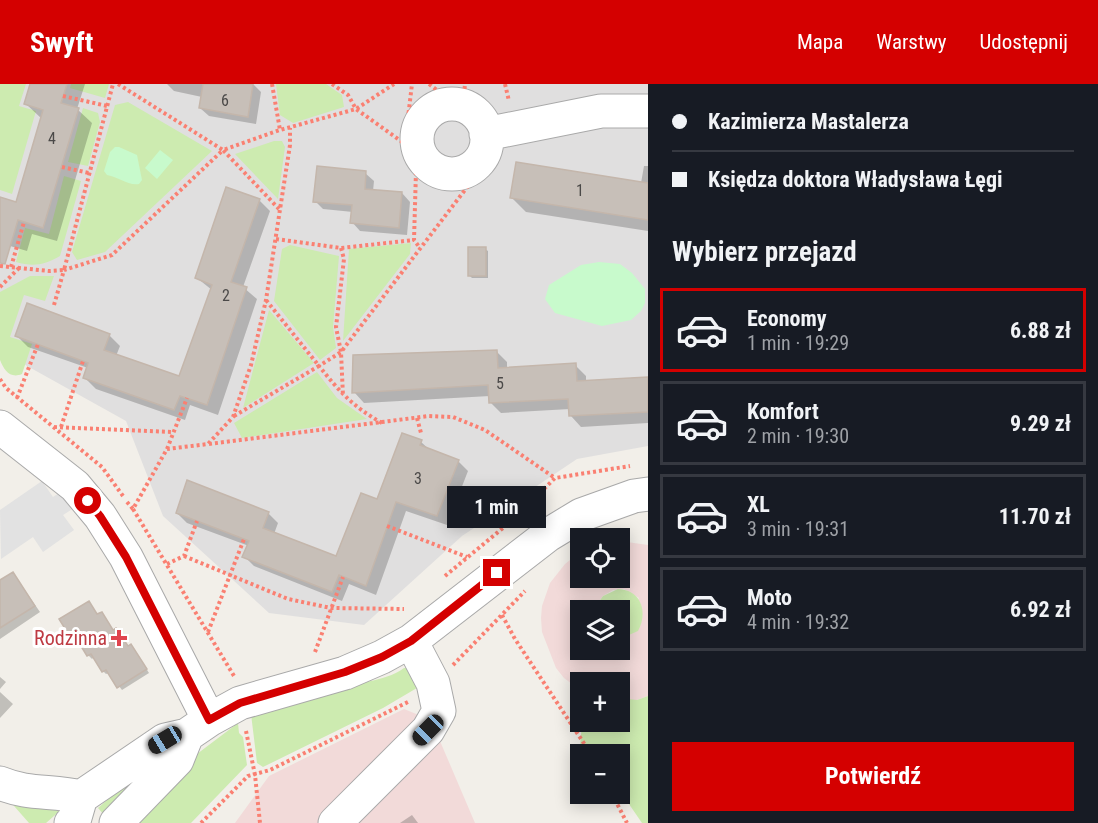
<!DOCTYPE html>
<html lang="pl">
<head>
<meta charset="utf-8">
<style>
  :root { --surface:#171b24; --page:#20242c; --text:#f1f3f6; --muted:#9ea1a6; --line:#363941; --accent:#d40000 }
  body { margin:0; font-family:"Roboto Condensed",sans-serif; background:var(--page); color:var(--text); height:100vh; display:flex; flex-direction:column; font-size:22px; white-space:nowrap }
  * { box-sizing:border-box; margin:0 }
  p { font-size:20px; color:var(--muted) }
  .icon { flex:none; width:33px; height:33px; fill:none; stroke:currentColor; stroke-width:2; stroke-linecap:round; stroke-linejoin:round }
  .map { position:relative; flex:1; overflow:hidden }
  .side { display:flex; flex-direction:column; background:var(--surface); width:450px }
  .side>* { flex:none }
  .guide { display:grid; align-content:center; height:132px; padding:0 24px; background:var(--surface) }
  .fabs { position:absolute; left:570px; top:444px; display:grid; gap:12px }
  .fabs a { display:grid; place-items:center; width:60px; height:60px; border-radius:0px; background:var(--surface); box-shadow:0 3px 15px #0003; font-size:30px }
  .end { position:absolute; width:27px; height:27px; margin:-14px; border:8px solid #d40000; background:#fff; box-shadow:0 0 0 3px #fff }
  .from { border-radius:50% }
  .bubble { position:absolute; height:42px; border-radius:0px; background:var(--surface); box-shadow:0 3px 15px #0003; font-size:20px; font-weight:700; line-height:42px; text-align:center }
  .car { position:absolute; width:18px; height:36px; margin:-18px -9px; border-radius:8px; box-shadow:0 0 4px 2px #0007; background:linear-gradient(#222 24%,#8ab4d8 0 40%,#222 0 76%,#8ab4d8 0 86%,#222 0) }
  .guide b { display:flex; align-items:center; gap:21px; height:57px; font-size:22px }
  .guide b+b { border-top:2px solid var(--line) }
  .guide i { width:15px; height:15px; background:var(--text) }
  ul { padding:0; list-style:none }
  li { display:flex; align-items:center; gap:18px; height:84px; margin:0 12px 9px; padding:0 12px; border:3px solid var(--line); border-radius:0px }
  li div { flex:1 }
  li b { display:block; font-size:22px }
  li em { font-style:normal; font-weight:700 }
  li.on { border-color:var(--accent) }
  li>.icon { width:54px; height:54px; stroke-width:1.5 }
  h2 { padding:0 24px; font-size:27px; line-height:72px }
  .action { display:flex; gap:12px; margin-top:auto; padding:12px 24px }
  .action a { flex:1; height:69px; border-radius:0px; background:var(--accent); color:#fff; font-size:24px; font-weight:700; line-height:69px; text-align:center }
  header { display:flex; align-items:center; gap:36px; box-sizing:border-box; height:84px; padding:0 30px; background:var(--accent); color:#fff }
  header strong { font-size:28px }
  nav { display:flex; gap:33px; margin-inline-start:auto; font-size:21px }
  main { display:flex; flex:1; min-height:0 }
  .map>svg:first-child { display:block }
  .residential { fill:#e0dfdf }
  .commercial { fill:#f2dad9; fill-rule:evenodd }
  .grass { fill:#cdebb0 }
  .park { fill:#c8facc }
  .parking { fill:#e2e2e2 }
  .shadow { fill:#0003 }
  .building { fill:#c7bfb8; stroke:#c4b6ab; stroke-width:1.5 }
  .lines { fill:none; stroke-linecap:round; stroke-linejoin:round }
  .minor-casing { stroke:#a9a9a9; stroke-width:35 }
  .path { stroke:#fa8072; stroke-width:4; stroke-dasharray:3 3; stroke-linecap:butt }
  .minor { stroke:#fff; stroke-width:33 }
  .route { stroke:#d40000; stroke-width:8 }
  .health-dot { fill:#e0444e; stroke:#fff; stroke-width:2 }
  .labels { text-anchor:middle; stroke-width:6; stroke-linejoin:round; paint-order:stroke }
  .number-label { font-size:16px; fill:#4b4948 }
  .health-label { font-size:20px; fill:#be3a42; stroke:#fff; text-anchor:end }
</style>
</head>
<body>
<header>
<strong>Swyft</strong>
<nav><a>Mapa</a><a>Warstwy</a><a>Udostępnij</a></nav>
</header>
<main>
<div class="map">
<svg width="648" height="739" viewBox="0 0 648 739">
  <rect width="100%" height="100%" fill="#f2efe9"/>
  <path class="residential" d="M0 0H648V362L577 375 462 452 364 541 269 529 163 432 126 337 2 268 0 235Z"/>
  <path class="commercial" d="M620 457 648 461V612L637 616 620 617V598H580V606L564 594 556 584 542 548 541 534 542 522 550 499 565 480 580 468V494H620ZM624 505 639 514 622 554H620V566H580V526H605L600 516 603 512 613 506Z
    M404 625 431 636 475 739H235L269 692Z"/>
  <path class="grass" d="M0 0H26L19 22 36 27 12 110 0 106Z
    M71 0H109L105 14 70 4Z
    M276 0H326L342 11 344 23 293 39 280 31Z
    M128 18 212 67 105 168 77 176 72 168 115 21Z
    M83 24 98 29 100 38 88 82 68 78Z
    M274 57H282L285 63 278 115 235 70Z
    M64 92 81 97 60 172C45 181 33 183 16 178L25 144 49 150Z
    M411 159 410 170 343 257 349 165Z
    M290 161 339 172 333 243 336 264 320 276 274 217 282 165Z
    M30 192H54L45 217 24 211 10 253 32 260 22 290C10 295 4 286 0 276V208Z
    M269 226 314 279 243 324Z
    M317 288 337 314 367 335 242 354 234 339Z
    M618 505C642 506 648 529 638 547L622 554H620V526H605L604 523 596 522 603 512Z
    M404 584H408L422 601 383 624 263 683 257 679 251 630C277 622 304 612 331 604 355 598 383 599 404 584Z
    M648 612V739H642L620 707V670H580V677L579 676 582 638H620V614L637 616Z
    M238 639 239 649 243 653 247 681 191 739H134L193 673Z
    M148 680 105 732 98 724Z
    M7 714 70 718 46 739H29Z"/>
  <path class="park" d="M115 63H119L137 71 142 96 139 100C128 102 119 93 107 91L104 87 110 68Z
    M160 66 173 76 157 95 145 84Z
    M599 178 620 180 632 189 645 205V219L641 227 631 236 602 242 555 229 545 215 549 201 581 181Z"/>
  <path class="parking" d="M42 397 53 413 59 409 74 424 63 431 74 446 43 468 33 453 1 475 0 426Z"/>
  <path class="shadow" d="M32 0H85L77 25 92 39 57 157 32 150 27 167 0 159V114L17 119 42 35 26 20Z
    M167 0H253L261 8 256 40 209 32 200 24 202 13 174 7Z
    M644 82H648V147L526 128 512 114 641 99Z
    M365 89 374 97 373 107 402 109 410 118 407 151 360 147 352 138 353 128 323 125 315 117Z
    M259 116 270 127 243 203 257 215 218 331 190 321 185 336 96 305 85 294 88 284 28 263 17 252 109 251 120 262 116 272 180 294 212 206 197 194Z
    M485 165 488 167V194H472L469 191Z
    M496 267 507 278V285L575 281 586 292V298L648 295V339L581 343 571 332 570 325 501 329 491 319 490 312 364 319 354 308Z
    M421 358 431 367 458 377 468 387 447 441 406 427 376 511 349 500 342 517 254 482 244 472 249 462 187 439 177 429H268L278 439 274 450 337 474Z
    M13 489 40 528 0 555V498Z
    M98 532 129 564 134 565 149 589 122 606 109 589 106 590 103 587 94 573 92 575 88 571 79 556 76 558 73 555Z
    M0 593 6 598 0 605Z
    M0 608 13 620 0 634Z
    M412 731 418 739H400Z"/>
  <path class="building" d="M30 0H67L61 19 79 24 43 144 18 136 5 180 0 179V113L16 118 43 26 24 20Z
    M203 0H253L248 33 199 24Z
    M516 78 648 99V136L510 114Z
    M317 82 366 87 365 105 402 108 399 144 350 139 352 121 313 118Z
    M226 103 260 115 231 198 247 203 207 321 180 312 174 326 83 294 88 279 15 252 27 219 110 250 104 266 179 292 212 201 195 194Z
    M468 163H486V192H468Z
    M497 266 498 284 576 279 577 297 648 293V328L569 332 568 315 489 319 488 301 352 309 353 271Z
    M402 349 422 356 420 361 459 376 437 432 396 418 366 502 339 491 332 508 242 473 249 457 176 429 187 396 269 428 263 444 336 472 361 409 377 415Z
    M13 488 35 522 0 544V496Z
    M89 517 97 530 102 528 113 546 116 544 128 562 131 560 147 585 117 604 106 586 102 588 91 570 87 572 76 554 72 556 59 535Z"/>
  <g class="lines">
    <g class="minor-casing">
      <path id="minor" d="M417 55a35 35 0 1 1 70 0a35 35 0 1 1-70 0Z
        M486 50 601 27H648
        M0 343 75 402 100 432 126 473 209 636
        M0 699C28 711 53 706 81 713
        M71 739 74 737 81 713 165 656 187 651 209 636 240 619 345 589 382 573 411 557 548 451 581 431 634 412 648 410
        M116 739 177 676 187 651
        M335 739 428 646 439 627 433 599 411 557"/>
    </g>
    <path class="path" d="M118 0 223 66 280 46 356 25 394 0
      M272 0 280 46
      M332 0 348 11 356 25 405 60 416 87 414 156 420 164
      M429 0 442 10 464 11 487 20
      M505 0 509 17
      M464 11 465 0
      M63 12 107 22
      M405 59 412 0
      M62 83 89 89
      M276 155 341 164 414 156
      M341 164 344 175 336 243 341 268 343 312
      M0 182 49 187 64 186 113 0
      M11 183 24 138
      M0 203 19 184
      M54 221 64 186 112 171 223 66 279 125
      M0 295 6 304 102 383 123 412
      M17 314 38 260
      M234 332 319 282 266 216
      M417 334 421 349
      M382 339C352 322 340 308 319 282L341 268 468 102 489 78
      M54 343 173 348
      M61 343 83 277
      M209 360 429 332 453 333 485 346 555 394
      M167 365 187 314
      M127 418 133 425 167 365 208 360 233 333 251 281 266 216 290 61V44
      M133 425 234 592
      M387 442 467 473
      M184 472 288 515 331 524 404 525
      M167 480 184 472 197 437
      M445 492 515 434 555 394 630 382
      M502 531 515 555 591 670
      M208 548 244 455
      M315 568 343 493
      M453 581 525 507
      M246 647 255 691 260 739
      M612 710 627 739
      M201 739 248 692 270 686 408 618"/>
    <use href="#minor" class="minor"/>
  </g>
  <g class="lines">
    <path class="route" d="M88 417 100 432 126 473 209 636 240 619 345 588 382 573 411 557 497 489"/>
  </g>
  <path class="health-dot" d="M116 545h6v6h6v6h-6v6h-6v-6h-6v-6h6z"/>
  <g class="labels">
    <g class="number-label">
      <text x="225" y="22">6</text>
      <text x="52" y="60">4</text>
      <text x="580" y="112">1</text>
      <text x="226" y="217">2</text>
      <text x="500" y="305">5</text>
      <text x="418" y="400">3</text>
    </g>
    <g class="health-label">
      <text x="107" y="561">Rodzinna</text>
    </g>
  </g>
</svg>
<div class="fabs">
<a><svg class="icon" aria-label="locate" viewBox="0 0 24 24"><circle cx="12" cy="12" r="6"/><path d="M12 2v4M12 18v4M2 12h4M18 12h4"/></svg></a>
<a><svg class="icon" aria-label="layers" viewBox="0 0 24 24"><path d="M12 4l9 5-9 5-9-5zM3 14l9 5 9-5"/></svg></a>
<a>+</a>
<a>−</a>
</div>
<i class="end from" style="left:88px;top:417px"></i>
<i class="end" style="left:497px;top:489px"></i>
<div class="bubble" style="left:447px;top:402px;width:99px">1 min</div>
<i class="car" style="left:428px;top:646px;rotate:225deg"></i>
<i class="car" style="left:165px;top:656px;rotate:239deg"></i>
</div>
<section class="side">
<div class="guide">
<b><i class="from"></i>Kazimierza Mastalerza</b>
<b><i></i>Księdza doktora Władysława Łęgi</b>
</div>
<h2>Wybierz przejazd</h2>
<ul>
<li class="on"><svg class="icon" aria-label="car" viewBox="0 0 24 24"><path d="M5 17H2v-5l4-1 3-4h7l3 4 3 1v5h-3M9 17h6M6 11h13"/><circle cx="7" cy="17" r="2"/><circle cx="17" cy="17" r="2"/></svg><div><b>Economy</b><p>1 min · 19:29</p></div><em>6.88 zł</em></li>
<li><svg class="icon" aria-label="car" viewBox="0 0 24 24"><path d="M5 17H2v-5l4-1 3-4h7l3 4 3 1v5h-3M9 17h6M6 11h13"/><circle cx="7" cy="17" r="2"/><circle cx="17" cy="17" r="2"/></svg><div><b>Komfort</b><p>2 min · 19:30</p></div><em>9.29 zł</em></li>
<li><svg class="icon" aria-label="car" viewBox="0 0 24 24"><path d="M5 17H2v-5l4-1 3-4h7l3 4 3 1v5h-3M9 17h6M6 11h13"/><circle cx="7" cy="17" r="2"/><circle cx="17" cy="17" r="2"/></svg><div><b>XL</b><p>3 min · 19:31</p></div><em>11.70 zł</em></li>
<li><svg class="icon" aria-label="car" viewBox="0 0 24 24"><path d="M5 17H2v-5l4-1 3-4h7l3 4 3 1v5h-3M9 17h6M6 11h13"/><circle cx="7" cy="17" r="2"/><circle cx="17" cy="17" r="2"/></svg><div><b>Moto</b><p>4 min · 19:32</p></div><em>6.92 zł</em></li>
</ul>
<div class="action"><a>Potwierdź</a></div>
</section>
</main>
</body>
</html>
